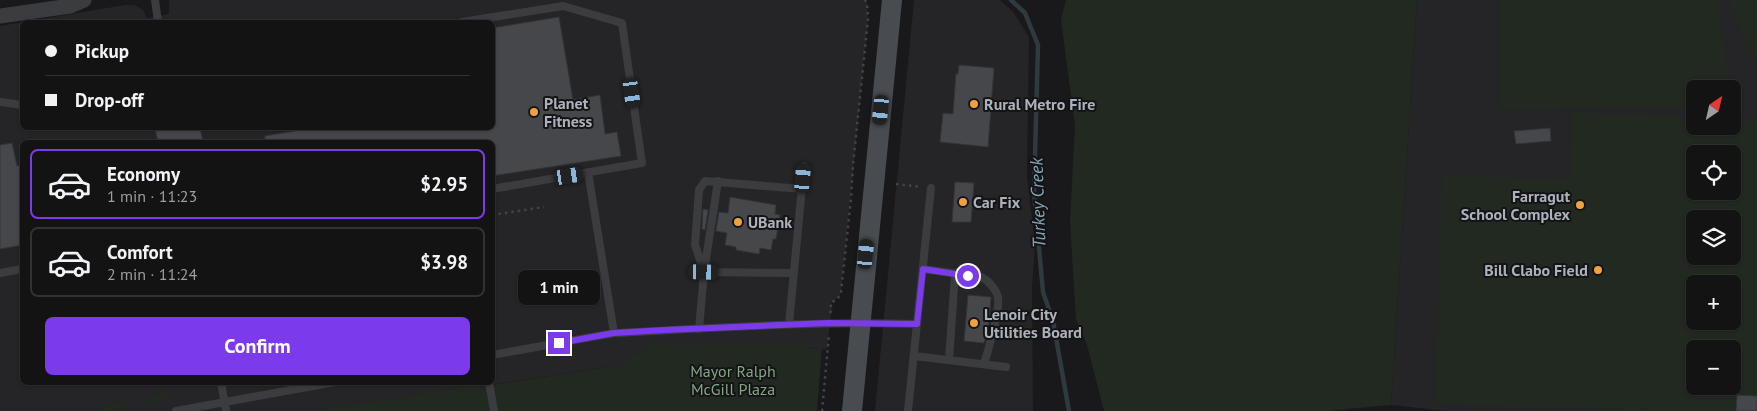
<!DOCTYPE html>
<html lang="en">
<head>
<meta charset="utf-8">
<style>
  :root { --surface:#131314; --page:#202022; --text:#f1f3f6; --muted:#9d9ea0; --line:#323234; --accent:#7c3aed }
  body { margin:0; font-family:"PT Sans",sans-serif; background:var(--page); color:var(--text); height:100vh; display:flex; flex-direction:column; font-size:19px; white-space:nowrap }
  * { box-sizing:border-box; margin:0 }
  p { font-size:16px; color:var(--muted) }
  .icon { flex:none; width:28px; height:28px; fill:none; stroke:currentColor; stroke-width:2; stroke-linecap:round; stroke-linejoin:round }
  .map { position:relative; flex:1; overflow:hidden }
  .side { position:absolute; left:20px; top:140px; width:475px; height:245px; display:flex; flex-direction:column; background:var(--surface); border-radius:8px; box-shadow:0 1px 4px #0004,0 0 0 1px var(--line) }
  .side>* { flex:none }
  .top-card { position:absolute; left:20px; top:20px; width:475px; height:110px; border-radius:8px; box-shadow:0 1px 4px #0004,0 0 0 1px var(--line); display:grid; align-content:center; height:110px; padding:0 25px; background:var(--surface) }
  .needle { width:32px; rotate:34deg }
  .buttons { position:absolute; left:1686px; top:80px; display:grid; gap:10px }
  .buttons a { display:grid; place-items:center; width:55px; height:55px; border-radius:8px; background:var(--surface); box-shadow:0 1px 4px #0004,0 0 0 1px var(--line); font-size:25px }
  .end { position:absolute; width:22px; height:22px; margin:-11px; border:6px solid #7c3aed; background:#fff; box-shadow:0 0 0 2px #fff }
  .from { border-radius:50% }
  .bubble { position:absolute; height:35px; border-radius:8px; background:var(--surface); box-shadow:0 1px 4px #0004,0 0 0 1px var(--line); font-size:16px; font-weight:600; line-height:35px; text-align:center }
  .car { position:absolute; width:15px; height:30px; margin:-15px -8px; border-radius:6px; box-shadow:0 0 4px 1px #0007; background:linear-gradient(#222 24%,#8ab4d8 0 40%,#222 0 76%,#8ab4d8 0 86%,#222 0) }
  .top-card b { display:flex; align-items:center; gap:18px; height:48px; font-size:19px }
  .top-card b+b { border-top:1px solid var(--line) }
  .top-card i { width:12px; height:12px; background:var(--text) }
  ul { padding:9px 0 0; list-style:none }
  li { display:flex; align-items:center; gap:15px; height:70px; margin:0 10px 8px; padding:0 15px; border:2px solid var(--line); border-radius:8px }
  li div { flex:1 }
  li b { display:block; font-size:19px }
  li em { font-style:normal; font-weight:600 }
  li.current { border-color:var(--accent) }
  li>.icon { width:45px; height:45px; stroke-width:1.5 }
  .button { display:flex; gap:10px; margin-top:auto; padding:10px 25px }
  .button a { flex:1; height:58px; border-radius:8px; background:var(--accent); color:#fff; font-size:20px; font-weight:600; line-height:58px; text-align:center }
  .map>svg:first-child { display:block }
  .built { fill:#252528; fill-rule:evenodd }
  .green { fill:#212921; fill-rule:evenodd }
  .lines { fill:none; stroke-linecap:round; stroke-linejoin:round }
  .stream { stroke:#2f3a3f; stroke-width:4.5 }
  .building { fill:#46474b; stroke:#333437 }
  .path { stroke:#404347; stroke-width:2.5; stroke-dasharray:2.5 4; stroke-linecap:butt }
  .service { stroke:#3a3c40; stroke-width:8 }
  .minor { stroke:#3a3c40; stroke-width:15 }
  .secondary { stroke:#484b50; stroke-width:20 }
  .route { stroke:#7c3aed; stroke-width:6 }
  .poi-dot { fill:#efa23d; stroke:#141416; stroke-width:2 }
  .labels { text-anchor:middle; stroke-width:4; stroke-linejoin:round; paint-order:stroke }
  .poi-label { font-size:16px; font-weight:bold; fill:#acb2bb; stroke:#141416; text-anchor:start }
  .park-label { font-size:16px; fill:#85a583; stroke:#141416 }
  .water-label { font-size:18px; font-style:italic; fill:#84a3b5; stroke:#141416 }
</style>
</head>
<body>
<div class="map">
<svg width="1757" height="411" viewBox="0 0 1757 411">
  <rect width="100%" height="100%" fill="#19191b"/>
  <path class="built" d="M169 0H865L867 4 868 19 841 292 839 297 830 304 832 308 827 349 756 347 628 360 620 365 478 387 482 411H0V26L125 5H134L143 10 147 18 169 14ZM22 22H492V128H22ZM22 142H492V382H22Z
    M914 0H1000L1014 13 1029 37 1027 175 1035 245 1032 288 1033 411H875Z
    M1417 0H1757V411H1447L1391 405ZM1695 89H1732V126H1695ZM1695 154H1732V191H1695ZM1695 219H1732V256H1695ZM1695 284H1732V321H1695ZM1695 349H1732V386H1695Z"/>
  <path class="green" d="M1066 0H1417L1391 405 1327 411H1104L1087 345 1076 319 1070 222 1075 126 1061 20Z
    M1500 0H1718L1730 89H1695V107L1499 110Z
    M1730 0H1757V58C1745 40 1735 21 1730 0Z
    M1572 112 1695 117V126H1732L1733 118 1757 119V411H1653L1435 404 1442 175 1570 179ZM1695 154H1732V191H1695ZM1695 219H1732V256H1695ZM1695 284H1732V321H1695ZM1695 349H1732V386H1695Z
    M777 343 805 344 811 349H822L817 411H315L460 388V383H477L479 387 620 365 650 345Z
    M168 393 171 395 170 399 149 404 145 401 148 397Z
    M123 402 126 403V408L110 411H101V409L103 406Z"/>
  <g class="lines">
    <path class="stream" d="M1011 0 1025 13 1038 45 1034 192 1043 292 1053 321 1069 411"/>
  </g>
  <path class="building" d="M559 17 573 100 600 95 605 134 617 132 621 156 492 176V142H265V136L313 128H492V28Z
    M959 65 994 68 988 147 940 142 943 113 953 114 956 74H958Z
    M155 128H200L203 142H158Z
    M1550 128 1551 141 1516 144 1514 131Z
    M12 143 17 166 22 164V245L0 249V145Z
    M955 182 974 183 971 222H952Z
    M730 197 776 205 775 214 780 215 776 239H773L771 250 760 248 759 254 736 250V247L725 245 727 233 716 231 719 212 728 213Z
    M703 209 708 210 705 230 702 229Z
    M968 295 991 297 988 330 984 343 964 341Z
    M1737 395 1757 396V411H1736Z"/>
  <g class="lines">
    <path class="path" d="M896 184 921 187
      M492 215 544 207
      M830 313 832 308 830 304 839 297 841 292 851 199 853 165 868 19 867 4 865 0
      M822 411 829 335"/>
    <path class="service" d="M155 0 158 22
      M462 22 563 6 622 23 642 163 492 189
      M0 102 22 105
      M588 172 614 333C715 328 816 321 917 324
      M923 269 981 277C988 280 997 290 998 298 1000 310 988 351 984 364
      M704 272 695 245 699 190 705 181 802 189
      M704 272 794 273
      M0 273 22 269
      M789 324 804 166
      M699 329 704 272 718 181
      M492 355 614 333
      M914 356 1006 367
      M949 360 955 274
      M221 382 226 411
      M489 382 494 411
      M176 411 335 382
      M908 411 931 188"/>
    <path class="minor" d="M0 16 70 6 84 0"/>
    <path class="secondary" d="M852 411 892 0"/>
  </g>
  <g class="lines">
    <path class="route" d="M559 343 614 333 665 330 828 323 917 324 923 269 968 276"/>
  </g>
  <g class="poi-dot">
    <circle cx="974" cy="104" r="5"/>
    <circle cx="534" cy="112" r="5"/>
    <circle cx="963" cy="202" r="5"/>
    <circle cx="1580" cy="205" r="5"/>
    <circle cx="738" cy="222" r="5"/>
    <circle cx="1598" cy="270" r="5"/>
    <circle cx="974" cy="323" r="5"/>
  </g>
  <g class="labels">
    <g class="poi-label">
      <text x="544" y="109">Planet<tspan x="544" dy="18">Fitness</tspan></text>
      <text x="984" y="110">Rural Metro Fire</text>
      <text x="1570" y="202" text-anchor="end">Farragut<tspan x="1570" dy="18">School Complex</tspan></text>
      <text x="973" y="208">Car Fix</text>
      <text x="748" y="228">UBank</text>
      <text x="1588" y="276" text-anchor="end">Bill Clabo Field</text>
      <text x="984" y="320">Lenoir City<tspan x="984" dy="18">Utilities Board</tspan></text>
    </g>
    <g class="park-label">
      <text x="733" y="377">Mayor Ralph<tspan x="733" dy="18">McGill Plaza</tspan></text>
    </g>
    <g class="water-label">
      <text transform="translate(1038 203) rotate(-92)" y="6">Turkey Creek</text>
    </g>
  </g>
</svg>
<div class="buttons">
<a><svg class="needle" viewBox="-14 -14 28 28"><path d="M0-13l5 13h-10z" fill="#e53935"/><path d="M0 13l5-13h-10z" fill="#9d9ea0"/></svg></a>
<a><svg class="icon" aria-label="locate" viewBox="0 0 24 24"><circle cx="12" cy="12" r="6"/><path d="M12 2v4M12 18v4M2 12h4M18 12h4"/></svg></a>
<a><svg class="icon" aria-label="layers" viewBox="0 0 24 24"><path d="M12 4l9 5-9 5-9-5zM3 14l9 5 9-5"/></svg></a>
<a>+</a>
<a>−</a>
</div>
<i class="end from" style="left:968px;top:276px"></i>
<i class="end" style="left:559px;top:343px"></i>
<div class="bubble" style="left:518px;top:270px;width:82px">1 min</div>
<i class="car" style="left:632px;top:93px;rotate:172deg"></i>
<i class="car" style="left:881px;top:110px;rotate:186deg"></i>
<i class="car" style="left:569px;top:176px;rotate:81deg"></i>
<i class="car" style="left:803px;top:178px;rotate:5deg"></i>
<i class="car" style="left:866px;top:254px;rotate:6deg"></i>
<i class="car" style="left:704px;top:272px;rotate:91deg"></i>
<div class="top-card">
<b><i class="from"></i>Pickup</b>
<b><i></i>Drop-off</b>
</div>
<section class="side">
<ul>
<li class="current"><svg class="icon" aria-label="car" viewBox="0 0 24 24"><path d="M5 17H2v-5l4-1 3-4h7l3 4 3 1v5h-3M9 17h6M6 11h13"/><circle cx="7" cy="17" r="2"/><circle cx="17" cy="17" r="2"/></svg><div><b>Economy</b><p>1 min · 11:23</p></div><em>$2.95</em></li>
<li><svg class="icon" aria-label="car" viewBox="0 0 24 24"><path d="M5 17H2v-5l4-1 3-4h7l3 4 3 1v5h-3M9 17h6M6 11h13"/><circle cx="7" cy="17" r="2"/><circle cx="17" cy="17" r="2"/></svg><div><b>Comfort</b><p>2 min · 11:24</p></div><em>$3.98</em></li>
</ul>
<div class="button"><a>Confirm</a></div>
</section>
</div>
</body>
</html>
